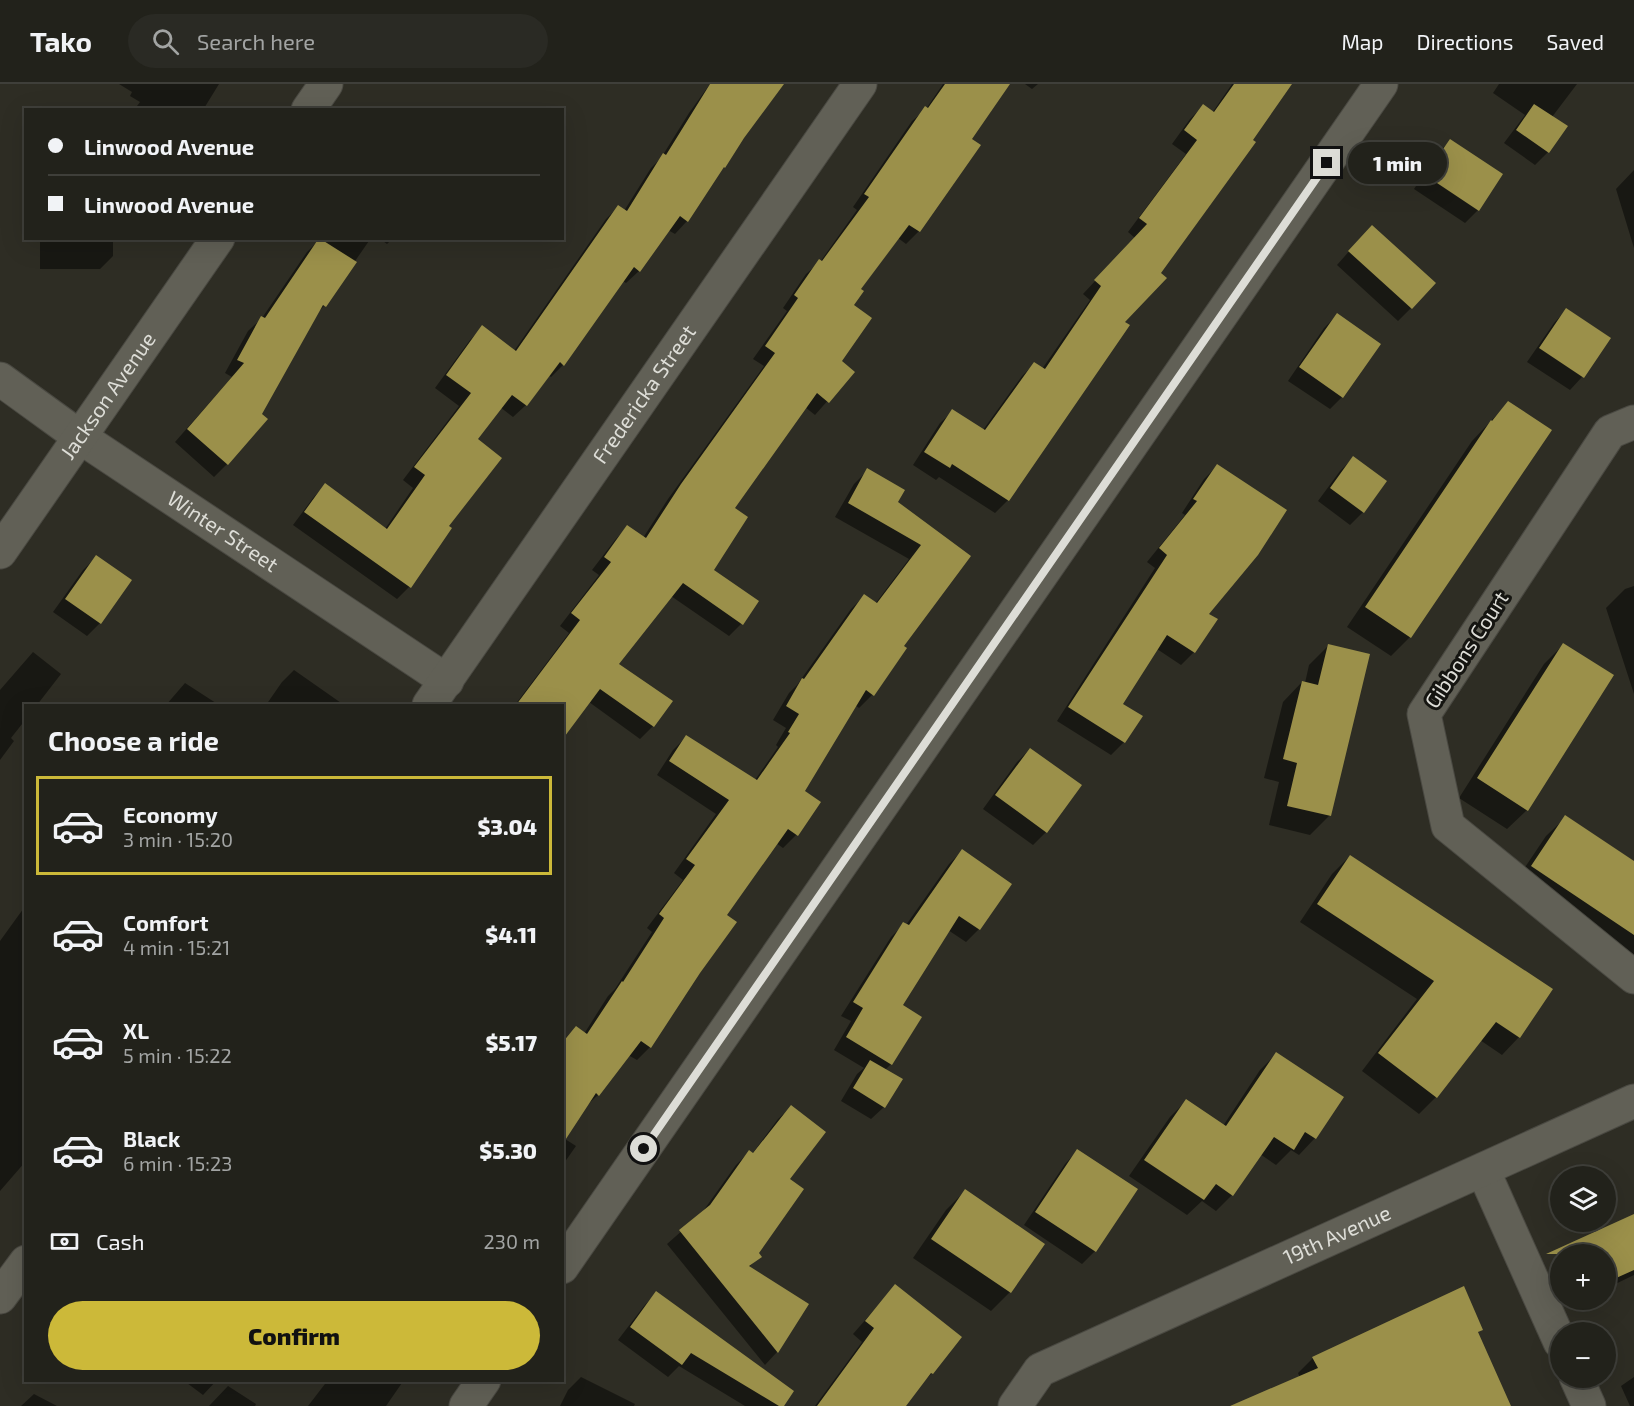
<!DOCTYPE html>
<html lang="en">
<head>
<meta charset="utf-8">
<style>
  :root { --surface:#22221b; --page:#2a2a24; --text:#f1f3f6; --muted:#a2a4a3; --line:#3f3f3a; --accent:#ccb939 }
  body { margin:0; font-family:"Exo 2",sans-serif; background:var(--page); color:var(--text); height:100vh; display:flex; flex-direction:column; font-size:22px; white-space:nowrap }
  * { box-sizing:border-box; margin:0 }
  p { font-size:20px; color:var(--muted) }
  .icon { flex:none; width:33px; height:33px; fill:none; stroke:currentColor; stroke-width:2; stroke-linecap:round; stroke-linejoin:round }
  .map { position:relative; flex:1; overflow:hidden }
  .drawer { position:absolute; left:24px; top:620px; width:540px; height:678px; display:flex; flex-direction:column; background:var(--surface); border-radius:0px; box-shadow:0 6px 24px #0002,0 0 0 2px var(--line) }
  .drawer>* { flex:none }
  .hud { position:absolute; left:24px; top:24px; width:540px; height:132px; border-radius:0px; box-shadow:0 6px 24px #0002,0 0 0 2px var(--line); display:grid; align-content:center; height:132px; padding:0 24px; background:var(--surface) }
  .tools { position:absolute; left:1550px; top:1082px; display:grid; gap:12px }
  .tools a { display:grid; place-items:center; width:66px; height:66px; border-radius:50%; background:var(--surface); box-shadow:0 6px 24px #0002,0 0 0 2px var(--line); font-size:30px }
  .end { position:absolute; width:27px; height:27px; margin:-14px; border:8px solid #ddddd7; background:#111; box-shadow:0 0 0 3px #111 }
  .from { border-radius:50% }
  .bubble { position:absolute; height:42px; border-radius:21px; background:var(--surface); box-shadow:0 6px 24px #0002,0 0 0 2px var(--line); font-size:20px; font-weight:800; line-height:42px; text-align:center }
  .hud b { display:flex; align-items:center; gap:21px; height:57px; font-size:22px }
  .hud b+b { border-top:2px solid var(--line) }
  .hud i { width:15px; height:15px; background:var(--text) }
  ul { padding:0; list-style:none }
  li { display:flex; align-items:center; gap:18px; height:99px; margin:0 12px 9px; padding:0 12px; border:3px solid transparent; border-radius:0px }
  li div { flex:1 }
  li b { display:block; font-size:22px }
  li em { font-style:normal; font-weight:800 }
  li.on { border-color:var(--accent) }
  li>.icon { width:54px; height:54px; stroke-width:1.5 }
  h2 { padding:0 24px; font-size:27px; line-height:72px }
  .pay { display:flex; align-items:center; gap:15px; height:66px; padding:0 24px; font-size:22px }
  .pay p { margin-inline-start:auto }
  .button { display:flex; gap:12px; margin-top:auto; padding:12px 24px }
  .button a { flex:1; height:69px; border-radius:36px; background:var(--accent); color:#111; font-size:24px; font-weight:800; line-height:69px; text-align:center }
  header { display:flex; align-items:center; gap:36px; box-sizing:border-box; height:84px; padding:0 30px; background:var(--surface); border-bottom:2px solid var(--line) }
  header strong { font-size:28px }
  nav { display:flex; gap:33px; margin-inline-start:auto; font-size:21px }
  .search { width:420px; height:54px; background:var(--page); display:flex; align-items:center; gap:15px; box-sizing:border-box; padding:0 21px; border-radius:33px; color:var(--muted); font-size:22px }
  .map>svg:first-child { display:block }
  .shadow { fill:#0007 }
  .building { fill:#9b904a }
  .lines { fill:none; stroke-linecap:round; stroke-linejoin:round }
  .street-casing { stroke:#4a4942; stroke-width:35 }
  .street { stroke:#616056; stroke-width:33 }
  .route { stroke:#ddddd7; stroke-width:8 }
  .labels { text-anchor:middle; stroke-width:6; stroke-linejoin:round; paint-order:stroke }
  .street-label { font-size:21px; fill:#ddddd7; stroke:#151511 }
</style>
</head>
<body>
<header>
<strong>Tako</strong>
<div class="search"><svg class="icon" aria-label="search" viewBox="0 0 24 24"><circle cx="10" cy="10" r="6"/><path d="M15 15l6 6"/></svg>Search here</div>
<nav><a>Map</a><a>Directions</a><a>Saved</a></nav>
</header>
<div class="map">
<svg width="1634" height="1322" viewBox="0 0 1634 1322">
  <rect width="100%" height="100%" fill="#2e2d24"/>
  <path class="shadow" d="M119 0H219L203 26H134L140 18 130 12 132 8Z
    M710 0H782L742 54 687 137 675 150 668 146 639 187 626 199 623 197 563 281 551 293 548 291 526 321 513 333 500 323 476 355 447 443 450 445 409 503 397 515 293 441 313 414 325 401 385 445 413 404 403 396 459 322 435 304 470 256 483 243 514 267 606 135 618 123 624 127 651 84 661 74 689 29Z
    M943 0H1008L970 55 919 147 906 160 898 154 859 205 851 221 840 277 853 288 815 331 805 323 733 425 712 486 741 540 729 552 671 512 617 580 671 617 653 642 640 655 589 618 562 621H515L569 549 560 542 599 491 592 486 615 456 627 443 643 454 668 415 764 282 753 275 787 227 783 224 806 190 820 178 857 126 853 123 912 37 926 25Z
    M1025 0H1038L1032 5Z
    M1232 0H1291L1123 238 1008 416 995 429 939 393 936 396 913 381 940 339 953 327 983 346 1022 292 1035 279 1042 285 1090 216 1083 210 1135 154 1128 148 1186 70 1172 60 1190 35 1203 22 1212 29Z
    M1499 0H1577L1552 33 1548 68 1535 81 1504 59 1525 31 1493 9Z
    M1450 57 1478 126 1465 139 1414 105 1437 70Z
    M1634 86V164L1616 105Z
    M40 154H113V172L100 185H40Z
    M324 154H371L324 222 315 231 227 380 214 393 175 358 232 293 225 289 248 247 262 234 307 168 320 155 322 157Z
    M379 154H393L387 160Z
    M1359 156 1411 224 1398 237 1337 181Z
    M1566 226 1608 254 1582 293 1570 306 1527 278 1554 239Z
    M1337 231 1342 313 1330 325 1288 297 1324 244Z
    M1508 319 1410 553 1391 572 1347 543 1472 357Z
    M1353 374 1363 428 1350 441 1318 417 1340 387Z
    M1217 382 1207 530 1194 568 1181 581 1157 565 1121 620 1124 658 1111 671 1057 637 1155 484 1147 478 1185 431 1182 429 1204 395Z
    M868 386 896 419 969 472 902 563 872 611 859 624 855 621 803 708 796 751 783 764 776 759 725 831 699 888 650 963 637 976 628 971 598 1011 585 1023 565 1055 576 1062 562 1082V957L576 944 584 950 608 912 615 905 652 848 647 844 683 796 674 789 716 730 657 691 673 666 686 653 755 696 778 663 776 661 786 644 773 636 789 609 797 601 851 525 864 512 875 520 909 475 835 433 854 400Z
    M96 473 100 539 87 552 53 528 83 486Z
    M1634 502V610L1606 524 1625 505Z
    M1563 561 1527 726 1507 745 1459 714 1544 580Z
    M1328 562 1330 731 1310 751 1269 741 1279 698 1264 694 1283 618 1302 598 1305 599 1309 581Z
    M33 568 61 590 37 621H26V635L11 654 14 657 0 676V606Z
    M294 586 344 621H266L282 598Z
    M185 599 219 621H166Z
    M1030 665 1046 748 1033 761 983 725 1017 678Z
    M1566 733 1634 779V883L1513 801 1546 752Z
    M962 767 1010 800 979 845 966 858 948 846 901 921 891 980 885 986 884 1023 871 1035 841 1017 857 990 864 984 834 966 851 937 841 932 891 853 904 840 906 841 949 780Z
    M1350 772 1519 953 1502 971 1480 956 1436 1013 1419 1030 1362 987 1417 915 1300 838 1332 790Z
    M26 821V1077L0 1107V857Z
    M1276 970 1342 1014 1315 1054 1299 1071 1291 1066 1276 1081 1260 1070 1232 1111 1216 1127 1202 1117 1187 1131 1129 1092 1170 1033 1186 1017 1223 1042 1260 986Z
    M791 1023 788 1095 757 1169 760 1172 748 1184 807 1220 777 1268 765 1281 667 1160 701 1130 736 1081 749 1068 752 1070 778 1035Z
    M1077 1067 1136 1106 1095 1167 1082 1180 1024 1141 1065 1080Z
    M965 1107 1010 1208 991 1227 913 1174 946 1126Z
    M1634 1132V1191L1605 1205V1170H1564Z
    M895 1202 932 1289 919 1302 904 1322H815L862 1258 853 1250Z
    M656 1209 782 1322H745L679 1282 668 1293 618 1256 644 1222Z
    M1481 1245 1477 1250 1510 1322H1234L1300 1294 1298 1289 1313 1274Z
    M581 1293 635 1320 634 1322H560L568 1306Z
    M1634 1293V1322H1630L1621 1302Z
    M183 1296H217L203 1311Z
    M328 1296H404L386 1322H308Z
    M228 1302 256 1320 255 1322H209Z
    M34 1310 57 1322H21Z"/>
  <path class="building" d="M710 0H784L744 54 725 84 724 83 688 138 680 132 640 188 634 183 564 282 560 278 527 322 512 311 478 355 502 374 449 442 452 444 411 504 304 428 325 399 387 445 425 391 414 383 471 309 446 291 482 241 516 267 618 121 627 127 663 69 666 71Z
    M945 0H1010L972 55 981 61 920 148 909 141 861 205 864 207 854 221 872 234 842 277 855 288 829 319 817 309 735 424 748 433 714 486 759 517 743 541 683 499 619 580 673 617 654 643 600 605 562 656V621H516L580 536 571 529 611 478 604 473 627 441 646 454 681 400 775 269 765 262 798 214 794 211 819 175 822 177 869 113 864 110 925 22 928 24Z
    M1234 0H1292L1253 56 1256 58 1161 189 1167 194 1125 238 1130 241 1009 417 952 380 950 384 924 368 952 325 985 346 1034 278 1045 285 1101 202 1094 196 1147 140 1139 134 1197 56 1184 46 1203 20 1214 28Z
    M1534 20 1568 42 1549 69 1516 46Z
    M1450 55 1503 90 1479 127 1425 91Z
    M1372 141 1436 199 1412 225 1348 167Z
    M319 154 357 178 326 223 323 221 262 330 268 335 228 381 187 345 244 279 237 276 261 232 265 234Z
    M1566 224 1611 254 1584 294 1539 264Z
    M1337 229 1381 260 1343 314 1299 283Z
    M1508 317 1552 346 1411 554 1365 523 1491 336 1492 337Z
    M1353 372 1387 397 1364 429 1330 404Z
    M1217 380 1287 426 1258 471 1209 530 1218 535 1195 569 1167 551 1123 620 1143 632 1125 659 1068 623 1167 471 1159 464 1197 417 1193 415Z
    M867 384 905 406 898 418 971 472 904 562 907 564 874 612 866 606 805 707 821 718 798 752 788 745 727 831 737 838 700 889 651 964 641 957 599 1012 596 1009 562 1061V959L576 942 587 950 622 897 623 898 664 834 659 830 695 781 686 775 729 716 669 677 686 651 757 696 790 649 788 648 799 630 786 622 802 594 804 595 864 510 877 519 921 461 848 419Z
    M96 471 132 496 101 540 65 515Z
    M1563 559 1614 591 1528 727 1477 694Z
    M1328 560 1370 570 1331 732 1287 722 1297 679 1283 675 1302 597 1318 601Z
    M1030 664 1082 701 1047 749 995 711Z
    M1565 731 1634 777V851L1531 782Z
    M962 765 1012 800 980 846 959 832 903 921 922 933 892 981 846 953 863 924 853 918 903 838 909 841Z
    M1350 771 1553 905 1520 954 1496 938 1437 1014 1378 969 1434 897 1317 820Z
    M1276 968 1344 1013 1316 1055 1305 1048 1294 1066 1274 1053 1233 1112 1216 1100 1204 1116 1144 1076 1186 1015 1226 1042Z
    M870 976 903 995 885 1024 853 1004Z
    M791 1021 826 1048 790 1095 804 1105 759 1169 762 1173 749 1182 809 1220 778 1269 679 1146 710 1121 749 1066 753 1069Z
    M1077 1065 1138 1105 1096 1168 1035 1128Z
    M965 1105 1045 1160 1011 1209 931 1155Z
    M1634 1130V1186L1605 1199V1170H1546Z
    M895 1200 962 1253 933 1290 931 1289 906 1322H817L874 1244 865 1237Z
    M1464 1202 1483 1246 1478 1248 1511 1322H1230L1318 1284 1312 1273Z
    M656 1207 794 1307 784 1322H779L691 1269 682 1281 630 1243Z"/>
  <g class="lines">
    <g class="street-casing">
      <g id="street">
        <path d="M308 26 326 0"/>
        <path id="s1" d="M0 295 80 353 447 597"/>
        <path d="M1634 338 1610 348 1424 630 1448 742 1634 893"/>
        <path id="s2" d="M0 468 218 154"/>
        <path id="s3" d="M429 621 860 0"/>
        <path d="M1483 1086 1560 1258"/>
        <path d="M562 1183 1381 0"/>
        <path d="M0 1213 26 1178"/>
        <path d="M1576 1293 1589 1322"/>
        <path d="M466 1322 484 1296"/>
        <path id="s4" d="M1015 1322 1040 1286 1634 1017"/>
      </g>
    </g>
    <use href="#street" class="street"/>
  </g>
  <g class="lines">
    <path class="route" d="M644 1065 1327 79"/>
  </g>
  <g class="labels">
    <g class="street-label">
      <text dy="7" stroke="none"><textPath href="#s2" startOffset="190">Jackson Avenue</textPath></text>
      <text dy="7" stroke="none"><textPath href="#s3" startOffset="378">Fredericka Street</textPath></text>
      <text dy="7" stroke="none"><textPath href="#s1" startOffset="270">Winter Street</textPath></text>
      <text transform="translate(1467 566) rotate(-57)" y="7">Gibbons Court</text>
      <text dy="7" stroke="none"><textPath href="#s4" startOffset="370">19th Avenue</textPath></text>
    </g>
  </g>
</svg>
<div class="tools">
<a><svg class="icon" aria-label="layers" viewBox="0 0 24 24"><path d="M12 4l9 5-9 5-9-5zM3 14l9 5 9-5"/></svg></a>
<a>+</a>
<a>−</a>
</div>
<i class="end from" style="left:644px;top:1065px"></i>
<i class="end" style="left:1327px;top:79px"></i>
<div class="bubble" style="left:1348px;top:58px;width:99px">1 min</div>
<div class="hud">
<b><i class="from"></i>Linwood Avenue</b>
<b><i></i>Linwood Avenue</b>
</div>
<section class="drawer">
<h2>Choose a ride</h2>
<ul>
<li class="on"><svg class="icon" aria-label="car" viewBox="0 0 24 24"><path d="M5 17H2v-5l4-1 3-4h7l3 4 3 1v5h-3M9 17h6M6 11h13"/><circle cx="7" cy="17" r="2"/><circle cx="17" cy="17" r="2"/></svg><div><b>Economy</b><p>3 min · 15:20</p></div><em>$3.04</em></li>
<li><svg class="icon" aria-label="car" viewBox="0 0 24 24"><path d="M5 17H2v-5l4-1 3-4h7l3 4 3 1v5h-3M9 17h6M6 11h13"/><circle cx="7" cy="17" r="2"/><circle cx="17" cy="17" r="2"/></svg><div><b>Comfort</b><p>4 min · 15:21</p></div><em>$4.11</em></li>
<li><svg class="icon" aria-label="car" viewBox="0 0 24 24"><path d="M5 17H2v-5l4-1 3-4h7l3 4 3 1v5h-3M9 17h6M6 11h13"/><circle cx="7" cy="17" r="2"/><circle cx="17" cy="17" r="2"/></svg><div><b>XL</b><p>5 min · 15:22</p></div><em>$5.17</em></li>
<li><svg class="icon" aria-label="car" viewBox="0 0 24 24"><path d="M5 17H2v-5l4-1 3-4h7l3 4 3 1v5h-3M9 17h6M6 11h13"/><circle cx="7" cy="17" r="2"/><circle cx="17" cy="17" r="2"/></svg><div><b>Black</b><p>6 min · 15:23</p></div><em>$5.30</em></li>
</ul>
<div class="pay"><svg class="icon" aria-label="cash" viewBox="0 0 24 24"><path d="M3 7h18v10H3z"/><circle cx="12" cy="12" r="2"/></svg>Cash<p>230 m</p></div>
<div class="button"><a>Confirm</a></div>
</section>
</div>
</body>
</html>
